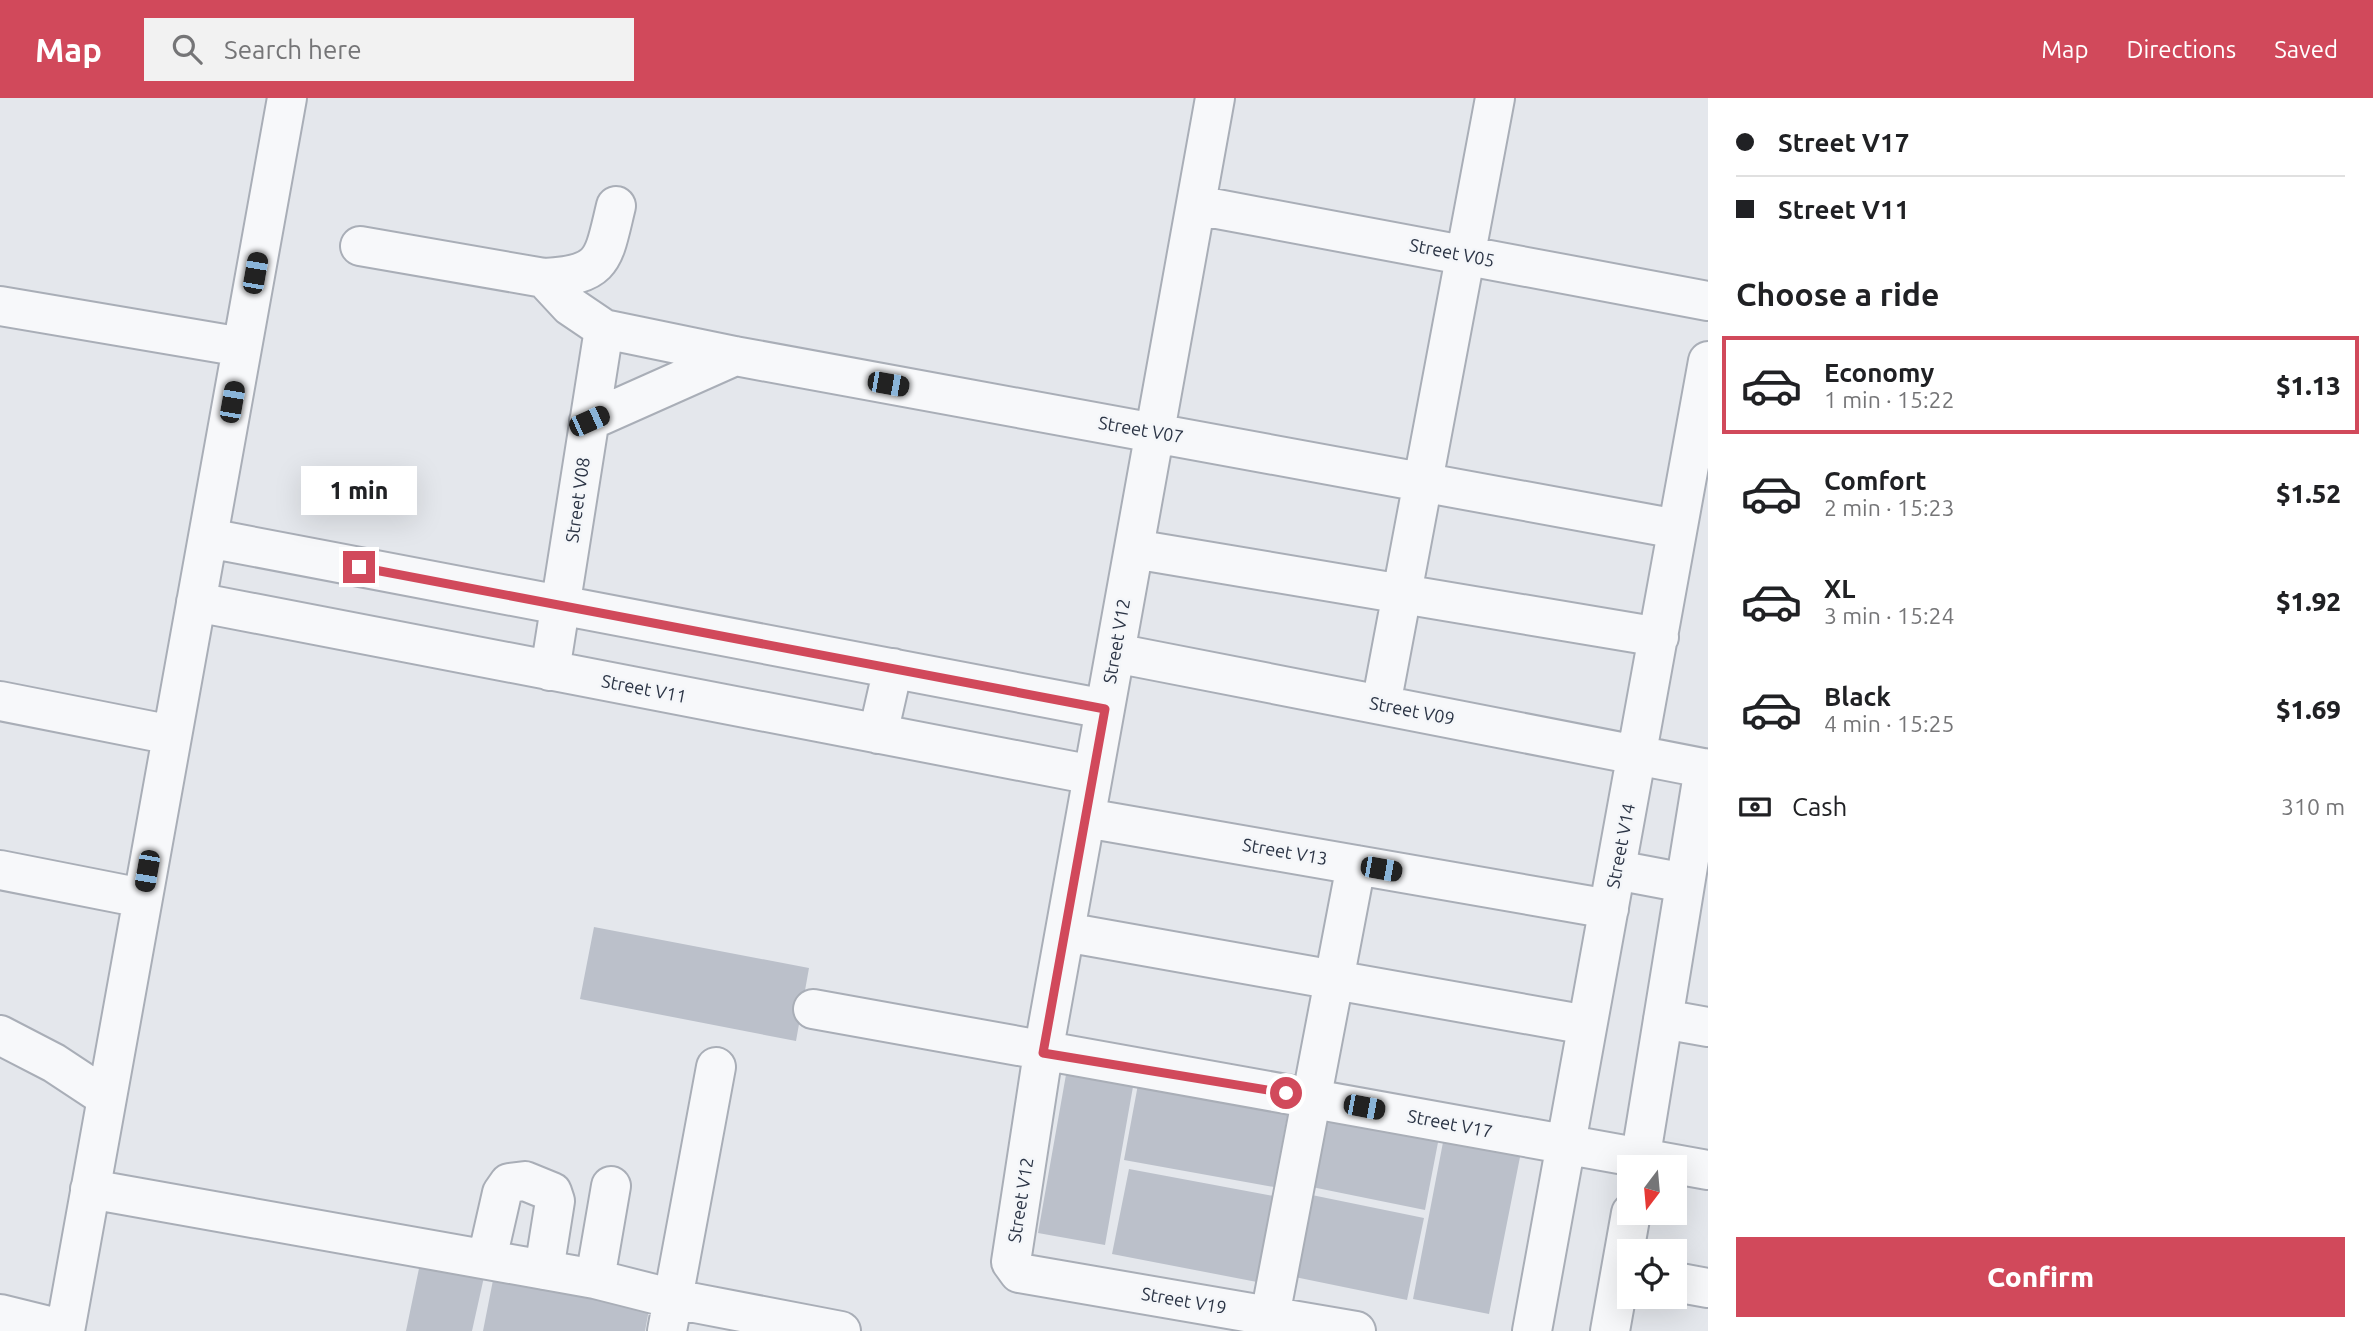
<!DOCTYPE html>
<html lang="en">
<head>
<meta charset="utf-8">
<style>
  :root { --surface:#fff; --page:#f2f2f2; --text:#202124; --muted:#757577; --line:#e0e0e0; --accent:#d1495b }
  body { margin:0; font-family:Ubuntu,sans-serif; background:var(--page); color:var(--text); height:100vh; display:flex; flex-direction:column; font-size:26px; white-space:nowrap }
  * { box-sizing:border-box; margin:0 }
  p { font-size:23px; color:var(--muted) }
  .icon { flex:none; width:38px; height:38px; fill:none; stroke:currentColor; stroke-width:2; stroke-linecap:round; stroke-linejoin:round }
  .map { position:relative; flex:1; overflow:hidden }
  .side { display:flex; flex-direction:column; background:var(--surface); width:665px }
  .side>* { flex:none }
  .banner { display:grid; align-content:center; height:154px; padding:0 28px; background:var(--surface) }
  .needle { width:46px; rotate:196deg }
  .controls { position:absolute; left:1617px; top:1057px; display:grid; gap:14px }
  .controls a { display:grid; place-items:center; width:70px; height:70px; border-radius:0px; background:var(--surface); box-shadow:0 7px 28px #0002; font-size:35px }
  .end { position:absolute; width:32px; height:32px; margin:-16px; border:9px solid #d1495b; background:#fff; box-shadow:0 0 0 4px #fff }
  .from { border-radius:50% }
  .bubble { position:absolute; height:49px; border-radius:0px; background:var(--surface); box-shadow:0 7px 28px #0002; font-size:23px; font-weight:800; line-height:49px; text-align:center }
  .car { position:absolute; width:21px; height:42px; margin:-21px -10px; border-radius:9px; box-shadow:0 0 5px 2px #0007; background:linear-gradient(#222 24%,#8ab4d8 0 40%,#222 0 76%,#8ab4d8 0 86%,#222 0) }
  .banner b { display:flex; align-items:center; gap:24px; height:66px; font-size:26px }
  .banner b+b { border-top:2px solid var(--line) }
  .banner i { width:18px; height:18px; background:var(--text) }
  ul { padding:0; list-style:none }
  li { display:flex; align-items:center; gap:21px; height:98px; margin:0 14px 10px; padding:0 14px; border:4px solid transparent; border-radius:0px }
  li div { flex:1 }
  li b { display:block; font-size:26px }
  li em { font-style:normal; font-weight:800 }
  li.current { border-color:var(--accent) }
  li>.icon { width:63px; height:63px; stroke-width:1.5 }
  h2 { padding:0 28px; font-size:32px; line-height:84px }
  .pay { display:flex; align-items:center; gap:18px; height:77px; padding:0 28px; font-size:26px }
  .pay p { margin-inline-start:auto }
  .button { display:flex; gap:14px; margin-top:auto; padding:14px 28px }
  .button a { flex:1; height:80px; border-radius:0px; background:var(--accent); color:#fff; font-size:28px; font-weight:800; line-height:80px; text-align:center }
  header { display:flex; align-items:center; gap:42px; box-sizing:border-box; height:98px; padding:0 35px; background:var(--accent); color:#fff }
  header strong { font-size:33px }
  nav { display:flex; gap:38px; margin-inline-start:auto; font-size:24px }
  .search { width:490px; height:63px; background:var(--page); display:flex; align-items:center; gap:18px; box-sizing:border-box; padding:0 24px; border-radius:0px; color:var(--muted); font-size:26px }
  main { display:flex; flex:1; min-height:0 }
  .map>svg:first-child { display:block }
  .building { fill:#bbc0ca }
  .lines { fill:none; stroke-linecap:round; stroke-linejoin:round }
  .minor-casing { stroke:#a9aeb7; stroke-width:42 }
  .minor { stroke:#f7f8fa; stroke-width:38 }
  .route { stroke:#d1495b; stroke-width:9 }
  .labels { text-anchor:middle; stroke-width:5; stroke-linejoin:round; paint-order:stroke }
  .street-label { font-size:18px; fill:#2b3445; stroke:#f4f6f9 }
</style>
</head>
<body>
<header>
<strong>Map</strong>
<div class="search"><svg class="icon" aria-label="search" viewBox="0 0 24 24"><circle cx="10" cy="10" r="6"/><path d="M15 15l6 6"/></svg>Search here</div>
<nav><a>Map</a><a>Directions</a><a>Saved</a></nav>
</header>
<main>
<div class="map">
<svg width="1708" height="1233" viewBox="0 0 1708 1233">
  <rect width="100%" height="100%" fill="#e4e7ec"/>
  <path class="building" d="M594 829 809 870 796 943 580 901Z
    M1067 971 1134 983 1105 1147 1038 1135Z
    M1139 981 1289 1008 1274 1089 1124 1062Z
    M1317 1010 1440 1034 1425 1112 1302 1087Z
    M1444 1039 1521 1054 1489 1216 1413 1201Z
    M1129 1071 1274 1098 1257 1184 1112 1156Z
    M1302 1095 1424 1120 1407 1202 1285 1177Z
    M422 1156 486 1170 472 1233H406Z
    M494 1177 650 1206 645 1233H483Z"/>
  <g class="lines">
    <g class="minor-casing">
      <path id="minor" d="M1215 0 1043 955 1011 1164 1019 1175 1356 1233
        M1196 107 1708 203
        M360 148 544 180C605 177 603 161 616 108
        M544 180 570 208 604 231 735 258 1677 431
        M0 208 242 249
        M589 323 735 258
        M208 440 1105 611
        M1134 451 1659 539
        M196 504 1093 677
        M1115 555 1708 671
        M550 573 604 231
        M0 603 172 637
        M1381 607 1495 0
        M878 636 893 570
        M1086 720 1609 811
        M0 772 142 800
        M1616 772 1685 785
        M1065 834 1587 927
        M813 911 1708 1072
        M1663 921 1708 929
        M0 937 54 965 107 1000
        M1639 1069 1704 670
        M90 1091 595 1181 674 1201 841 1233
        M487 1161 502 1095 509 1085 525 1083 552 1094 555 1103 544 1172
        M595 1181 611 1088
        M1675 1184 1708 1190
        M0 1216 65 1232
        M1270 1218 1356 767
        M65 1233 287 0
        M667 1233 716 969
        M1532 1233 1708 263
        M1610 1233 1631 1115"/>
    </g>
    <use href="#minor" class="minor"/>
  </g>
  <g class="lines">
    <path class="route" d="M359 469 1105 611 1043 955 1286 995"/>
  </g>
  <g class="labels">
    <g class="street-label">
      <text transform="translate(1452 155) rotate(11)" y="6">Street V05</text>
      <text transform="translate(1141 332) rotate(10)" y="6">Street V07</text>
      <text transform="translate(578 402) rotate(-82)" y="6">Street V08</text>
      <text transform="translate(1117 543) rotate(-80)" y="6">Street V12</text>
      <text transform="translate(644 591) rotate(11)" y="6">Street V11</text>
      <text transform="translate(1412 613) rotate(11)" y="6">Street V09</text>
      <text transform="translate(1621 748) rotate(-79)" y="6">Street V14</text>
      <text transform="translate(1285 754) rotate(10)" y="6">Street V13</text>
      <text transform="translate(1450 1026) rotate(11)" y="6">Street V17</text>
      <text transform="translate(1021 1102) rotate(-81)" y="6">Street V12</text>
      <text transform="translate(1184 1203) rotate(10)" y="6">Street V19</text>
    </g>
  </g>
</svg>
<div class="controls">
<a><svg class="needle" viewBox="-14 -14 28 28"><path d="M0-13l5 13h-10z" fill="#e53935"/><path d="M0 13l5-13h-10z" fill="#757577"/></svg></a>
<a><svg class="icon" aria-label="locate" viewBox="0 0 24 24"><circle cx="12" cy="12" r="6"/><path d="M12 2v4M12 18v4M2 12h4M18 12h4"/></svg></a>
</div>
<i class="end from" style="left:1286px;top:995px"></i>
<i class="end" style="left:359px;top:469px"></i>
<div class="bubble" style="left:301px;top:368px;width:116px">1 min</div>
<i class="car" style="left:255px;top:175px;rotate:10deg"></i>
<i class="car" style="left:888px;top:286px;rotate:100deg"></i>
<i class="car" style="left:232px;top:304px;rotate:10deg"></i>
<i class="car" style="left:589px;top:323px;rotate:66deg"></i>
<i class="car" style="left:1381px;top:771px;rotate:100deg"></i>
<i class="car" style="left:147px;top:773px;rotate:190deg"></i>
<i class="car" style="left:1364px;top:1009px;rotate:101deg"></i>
</div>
<section class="side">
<div class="banner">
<b><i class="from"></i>Street V17</b>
<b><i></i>Street V11</b>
</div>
<h2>Choose a ride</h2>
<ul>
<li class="current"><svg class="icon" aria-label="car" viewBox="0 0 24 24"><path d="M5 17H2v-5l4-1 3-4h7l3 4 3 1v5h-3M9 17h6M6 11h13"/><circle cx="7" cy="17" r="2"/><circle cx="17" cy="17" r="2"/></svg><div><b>Economy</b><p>1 min · 15:22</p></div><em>$1.13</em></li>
<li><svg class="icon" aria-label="car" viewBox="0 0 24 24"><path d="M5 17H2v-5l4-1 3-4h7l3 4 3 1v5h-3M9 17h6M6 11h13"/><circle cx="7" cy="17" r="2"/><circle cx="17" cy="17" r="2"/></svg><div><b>Comfort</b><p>2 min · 15:23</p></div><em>$1.52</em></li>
<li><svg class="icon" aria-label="car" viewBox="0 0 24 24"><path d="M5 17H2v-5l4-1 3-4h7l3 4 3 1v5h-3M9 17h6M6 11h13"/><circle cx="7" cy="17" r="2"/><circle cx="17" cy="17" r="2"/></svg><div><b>XL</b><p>3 min · 15:24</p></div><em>$1.92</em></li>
<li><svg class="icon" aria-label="car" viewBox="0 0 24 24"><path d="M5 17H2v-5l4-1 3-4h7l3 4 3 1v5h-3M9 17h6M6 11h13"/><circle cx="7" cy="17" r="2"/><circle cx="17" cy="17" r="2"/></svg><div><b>Black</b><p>4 min · 15:25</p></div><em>$1.69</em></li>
</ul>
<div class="pay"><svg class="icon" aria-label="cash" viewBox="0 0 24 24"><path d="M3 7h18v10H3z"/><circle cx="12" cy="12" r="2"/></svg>Cash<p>310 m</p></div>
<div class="button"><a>Confirm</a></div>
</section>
</main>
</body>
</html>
